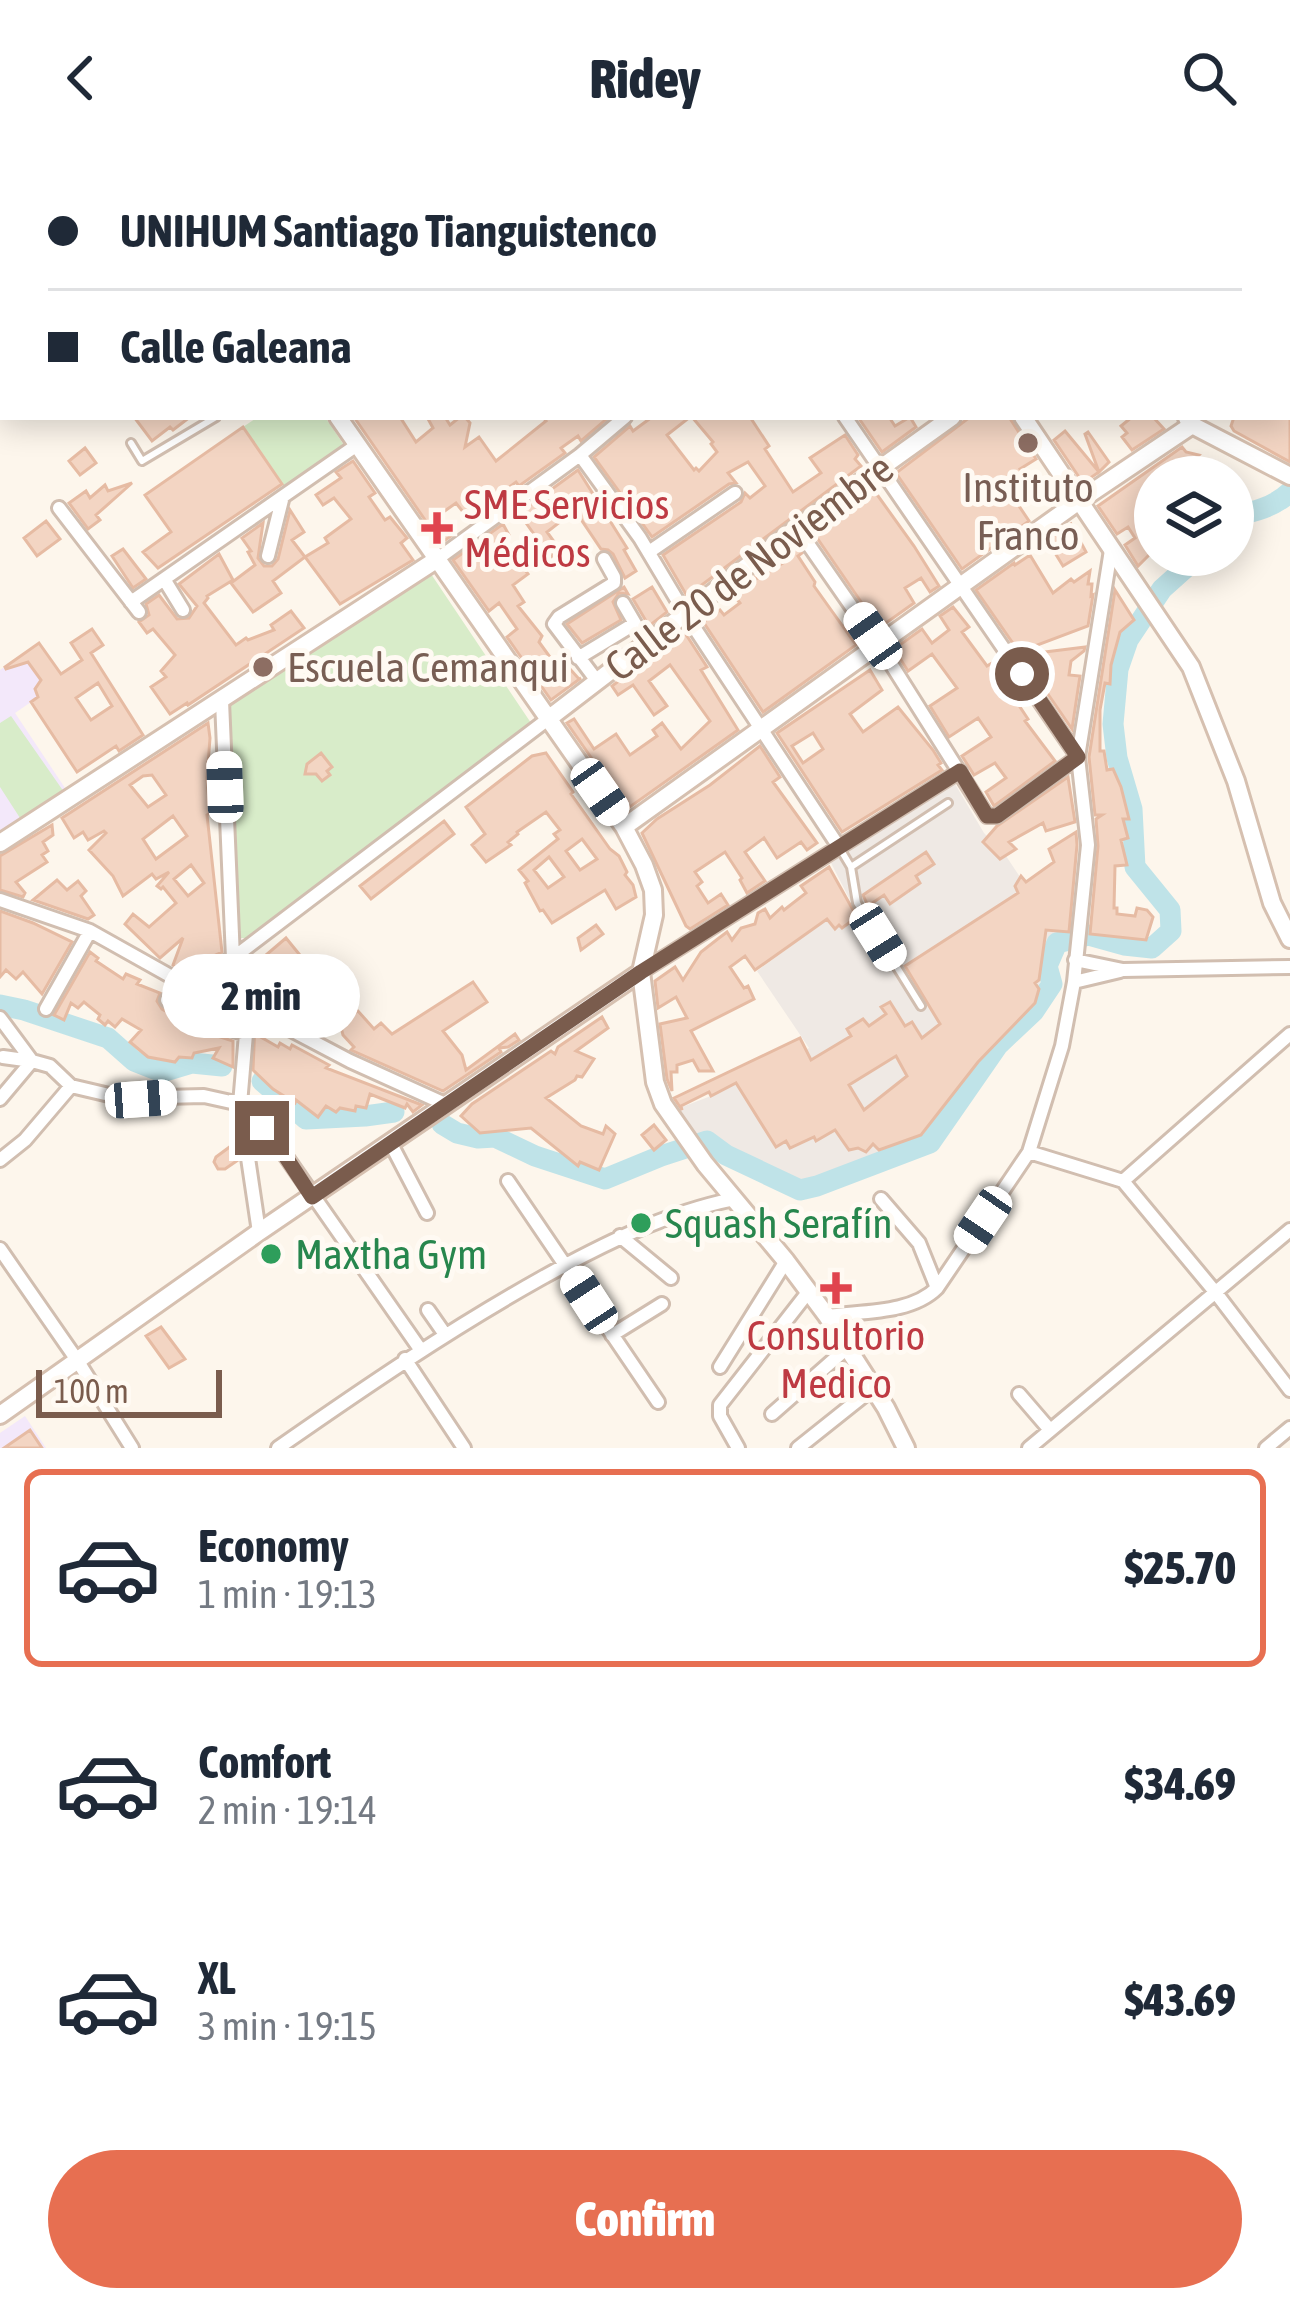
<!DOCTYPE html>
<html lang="en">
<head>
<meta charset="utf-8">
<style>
  :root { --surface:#fff; --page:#f6f6f7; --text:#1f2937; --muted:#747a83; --line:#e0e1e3; --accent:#e76f51 }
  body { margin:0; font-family:"Asap Condensed",sans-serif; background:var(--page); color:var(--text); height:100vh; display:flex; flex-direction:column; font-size:45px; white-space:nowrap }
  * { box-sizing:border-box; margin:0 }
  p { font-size:39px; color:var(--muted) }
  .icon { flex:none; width:66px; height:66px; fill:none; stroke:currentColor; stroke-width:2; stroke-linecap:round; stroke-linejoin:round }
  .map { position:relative; height:1292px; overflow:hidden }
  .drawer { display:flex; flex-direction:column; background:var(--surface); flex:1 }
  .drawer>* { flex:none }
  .top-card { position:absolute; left:0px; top:0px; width:1290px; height:264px; box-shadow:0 6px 30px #0003; display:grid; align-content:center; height:264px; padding:0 48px; background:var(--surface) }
  .controls { position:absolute; left:1134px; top:300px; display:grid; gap:24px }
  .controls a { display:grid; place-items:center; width:120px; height:120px; border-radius:50%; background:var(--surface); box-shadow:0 6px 30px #0003; font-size:60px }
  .scale { position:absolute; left:36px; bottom:30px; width:186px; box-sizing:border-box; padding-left:12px; border:6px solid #7a5c4d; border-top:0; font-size:33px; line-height:42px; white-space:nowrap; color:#7a5c4d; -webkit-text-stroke:9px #fffaf3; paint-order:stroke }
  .end { position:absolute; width:54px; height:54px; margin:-27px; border:15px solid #7a5c4d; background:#fff; box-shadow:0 0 0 6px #fff }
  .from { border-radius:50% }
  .bubble { position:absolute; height:84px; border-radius:42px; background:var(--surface); box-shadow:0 6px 30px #0003; font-size:39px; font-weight:800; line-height:84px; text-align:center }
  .car { position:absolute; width:36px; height:72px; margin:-36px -18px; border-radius:15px; box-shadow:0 0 9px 3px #0007; background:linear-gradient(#fff 24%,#345 0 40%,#fff 0 76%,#345 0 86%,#fff 0) }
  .top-card b { display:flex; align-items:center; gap:42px; height:114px; font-size:45px }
  .top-card b+b { border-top:3px solid var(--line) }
  .top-card i { width:30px; height:30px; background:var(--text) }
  ul { padding:21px 0 0; list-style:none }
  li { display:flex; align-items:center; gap:36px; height:198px; margin:0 24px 18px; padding:0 24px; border:6px solid transparent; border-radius:18px }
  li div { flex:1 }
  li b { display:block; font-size:45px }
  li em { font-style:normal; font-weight:800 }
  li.selected { border-color:var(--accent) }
  li>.icon { width:108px; height:108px; stroke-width:1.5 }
  .cta { display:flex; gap:24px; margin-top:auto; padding:24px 48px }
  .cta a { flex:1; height:138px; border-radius:72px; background:var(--accent); color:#fff; font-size:48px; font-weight:800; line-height:138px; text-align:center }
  header { display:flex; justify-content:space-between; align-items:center; height:156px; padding:0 48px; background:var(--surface); font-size:54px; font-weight:800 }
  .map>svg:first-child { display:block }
  .industrial { fill:#efe9e4 }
  .education { fill:#f3e8fa }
  .green { fill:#d8ecc9 }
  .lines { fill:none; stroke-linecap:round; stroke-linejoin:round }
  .river { stroke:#bfe3e8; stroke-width:21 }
  .building { fill:#f3d5c3; stroke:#e6bba3; stroke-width:3; fill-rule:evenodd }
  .lane-casing { stroke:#d1beb0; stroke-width:12 }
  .street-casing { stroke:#d1beb0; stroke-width:18 }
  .secondary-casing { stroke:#d6c0b0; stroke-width:22 }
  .path { stroke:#d9b8a5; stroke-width:3; stroke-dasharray:3 9; stroke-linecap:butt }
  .lane { stroke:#fff; stroke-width:6 }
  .street { stroke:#fff; stroke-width:12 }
  .secondary { stroke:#fff; stroke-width:16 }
  .route { stroke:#7a5c4d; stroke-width:15 }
  .education-dot { fill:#8d6e63; stroke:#fffaf3; stroke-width:4.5 }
  .health-dot { fill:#e0444e; stroke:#fffaf3; stroke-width:4.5 }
  .leisure-dot { fill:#2e9e5b; stroke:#fffaf3; stroke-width:4.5 }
  .labels { text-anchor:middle; stroke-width:10; stroke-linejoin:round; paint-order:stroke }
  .education-label { font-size:42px; fill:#785e54; stroke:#fffaf3 }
  .health-label { font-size:42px; fill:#be3a42; stroke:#fffaf3; text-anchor:start }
  .street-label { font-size:42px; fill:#7a5c4d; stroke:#fffaf3 }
  .leisure-label { font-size:42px; fill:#27864d; stroke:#fffaf3; text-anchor:start }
</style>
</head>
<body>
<header><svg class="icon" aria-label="back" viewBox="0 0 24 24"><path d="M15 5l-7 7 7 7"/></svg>Ridey<svg class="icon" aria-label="search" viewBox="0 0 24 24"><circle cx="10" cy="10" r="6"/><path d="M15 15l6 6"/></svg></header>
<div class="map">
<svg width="1290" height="1292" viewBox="0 0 1290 1292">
  <rect width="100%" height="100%" fill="#fdf6ec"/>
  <path class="industrial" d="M955 628 984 677 1006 700 1024 727 1050 708 1068 703 1077 705 1071 778 1046 786 1039 833 984 899 928 981 871 1006 799 1031 775 1026 707 975 699 984 676 957 682 953V951L711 940 809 892 757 815 851 746 831 707Z"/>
  <path class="education" d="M39 487 63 524 15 557 67 635 0 675V514Z
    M25 1260 46 1292H0V1277Z"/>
  <path class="green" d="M258 261H325L346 292 285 333 243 271Z
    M425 409 531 567 248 782H237L224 548Z
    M11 560 64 636 20 662 0 631V567Z"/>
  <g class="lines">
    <path class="river" d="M1233 360C1254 356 1274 351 1290 336
      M0 849 24 854 108 882 134 905 162 916 192 907 222 910
      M262 925 306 963 365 960 394 956
      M442 968 457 977 478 982 495 981 535 1000 605 1023 661 1000 707 985 726 999 800 1034 817 1030 930 987 998 889 1034 855 1052 828 1047 810 1057 787 1088 779 1124 789 1152 792 1171 775 1170 754 1135 711 1132 653 1117 602 1113 568 1118 513 1128 484 1162 433 1200 399"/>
  </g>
  <path class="building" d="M134 261H190L173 274 170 271 152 285Z
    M361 261H400L416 286 433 272 427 261H445L450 269 460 261H465L470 267 465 291 479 281 496 305 546 265 543 261H609L581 285 578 280 561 292 565 297 519 330 516 326 494 343 467 340 478 353 467 361 456 347 439 359 454 378 441 387 356 264Z
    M652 261H690L667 279 694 314 696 312 699 315 717 296 711 288 713 286 692 261H750L769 290 765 293 793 336 821 317 810 302 845 279 858 299 855 303 861 310 687 440 663 399 741 346 745 337 750 342 765 330 748 306 728 317 736 327 729 328 652 381 594 301 630 270 633 275Z
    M858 261H889L895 270 910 261 916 271 882 296Z
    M970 261H1009L1036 303 1020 313 1028 326 1011 338 1029 365 962 413 896 317Z
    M1132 261H1153L1164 273 1132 294 1122 281 1127 277 1121 270Z
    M1234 261H1290V306L1234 275 1231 270Z
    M243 271 282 328 158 412 143 396 171 376 145 339Z
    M1065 275 1099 316 1083 327 1054 284Z
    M1088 276 1109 306 1099 316 1085 278Z
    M1182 291 1186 296 1199 299 1195 303 1204 309 1191 321H1155V327L1142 337 1155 354V393L1138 410 1125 389 1135 382 1128 371 1117 378 1098 350Z
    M85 292 96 307 80 319 69 305Z
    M353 305 375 337 369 341 385 364 390 361 407 382 401 387 413 404 340 448 305 401 328 387 325 382 351 363 334 342 323 349 316 339 341 322 336 316Z
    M578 314 627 392 624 394 636 415 625 422 613 398 608 394 601 393 572 350 558 363 560 366 547 376 560 394 548 403 539 390 541 388 519 357Z
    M132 327 96 359 100 364 88 373 69 347 86 335 90 342 105 329 108 335Z
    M873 333 914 390 939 430 930 436 921 422 905 432 914 447 879 472 813 376Z
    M290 354 304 376 292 384 305 401 273 425 281 437 253 456 231 427 255 409 248 396 251 395 242 382 263 367 258 402 264 410H272L278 403Z
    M46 365 60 383 37 400 24 382Z
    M503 368 509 379 503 384 528 418 513 429 524 446 518 450 542 480 539 486 555 508 561 503 579 523 581 522 551 544 507 481 517 473 499 447 489 455 453 404Z
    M1071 368 1086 396 1063 410 1047 384Z
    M796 389 802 397 798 400 815 426 814 430 856 489 763 556 702 464H706L720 454 724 459 740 447 733 438 754 421 756 423 783 407 780 401Z
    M123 393 146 423 133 432 112 400Z
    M219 398 233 424 207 440 208 442 204 447 236 489 246 482 248 484 274 474 271 469 291 455 304 472 188 549 187 547 170 558 151 531 166 521 161 515 175 499 153 473 147 477 139 466 149 459 146 448 159 439 177 463 189 462 197 450 179 428Z
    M1030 399 1053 437 1071 423 1074 426 1090 415 1088 428H1092L1091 440 1093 439 1088 470 1019 496 976 434 1014 407 1015 409Z
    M624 431 628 438 619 437 613 446 621 464 582 487 567 468Z
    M652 431 667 456 649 470 633 443Z
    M1115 434 1134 464 1120 476 1111 509 1110 528 1105 527 1100 554V595H1104L1107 614 1113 613 1121 631 1129 663H1123L1128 682 1121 684 1127 709 1115 710 1114 752H1117V758L1135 760 1137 752 1147 754 1153 761 1146 784 1090 778 1098 690 1096 663 1102 659H1095L1089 601Z
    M953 451 969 471 962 476 987 510 992 507 1015 540 1014 542 1028 563 1025 565 1055 605 994 650 986 636 1006 622 995 607 974 619 962 600 991 581 978 562 949 581 930 550 957 532 932 498 908 515 894 493 922 473 932 487 949 474 940 460Z
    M92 473 103 489 91 497 143 579 119 595 116 590 77 616 31 546 38 541 35 533 41 524 28 506 6 513 5 511 39 487 61 518 82 504 71 487ZM98 527 112 550 91 564 76 542Z
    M685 477 707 511 701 514 738 574 627 653 567 567 574 563 594 593 616 578 630 599 657 580 653 574 662 567 681 593 710 565 670 509 649 525 667 550 654 559 633 529 618 539 612 530 680 478 681 480Z
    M1085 491 1084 495 1071 505 1069 519 1080 520 1072 573 1021 499Z
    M870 514 882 534 850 558 863 576 898 551 933 594 941 607 938 609 942 614 842 676 777 577ZM813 577 823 593 803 607 792 590Z
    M208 567 210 582 207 622 210 657 207 659 222 796 193 809 175 811 173 809 183 782 160 802 125 768 133 758 149 771 176 747 163 731 161 733 157 730 169 716 156 723 152 718 123 740 113 720 89 694 106 677 104 675 88 684 83 676 74 682 62 662ZM152 619 166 639 148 651 130 629 143 620ZM173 660 187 680 156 703 143 683ZM191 709 204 727 188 740 174 723Z
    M760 590 780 621 773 626 817 687 807 694 801 686 777 702 764 682 745 696 765 725 747 737 740 724 742 722 725 696 695 716 702 726 697 730 708 747 721 738 728 749 690 773 686 770 642 677 657 663 710 629Z
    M321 597 332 611 327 615 330 619 322 625 316 618H305L307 608Z
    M546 597 573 636 571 638 610 693 619 700 627 716 625 719 633 729 636 741 616 753 605 734 552 767 543 754 540 755 525 727 528 725 519 714 558 683 554 678 560 674 546 656 517 676 518 678 508 686 511 689 486 706 472 689 485 678 466 651 532 600ZM582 683 597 703 580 714 566 695ZM549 701 564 721 548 732 534 714Z
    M1068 621 1075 666 1046 675 1043 667 1009 686 1016 693 1000 703 983 686 997 670Z
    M444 665 454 678 371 743 360 730Z
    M52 669 53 679 43 686 48 695 42 699 47 706 16 726 25 737 23 741 0 734V700Z
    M1076 676 1077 689 1069 776 1046 774 1039 824 1035 827 1039 833 1035 847 978 906 921 979 879 994 873 988 866 996 858 992 849 994 835 974 816 985 814 981 790 992 786 985 776 991 736 927 711 940 709 936 681 950 682 954 674 942 800 882 811 904 851 880 847 873 863 863 869 870 886 858 881 851 890 846 905 870 912 866 922 882 940 868 905 810 1018 737 1015 730 1021 720 1026 726 1054 706 1049 693ZM896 900 907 920 864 954 849 929Z
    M926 696 934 708 916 720 920 727 890 748 884 739 868 750 863 739Z
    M829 711 857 761 842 772 839 769 835 773 827 763 755 814 745 800 730 811 744 832 748 830 754 843 691 875 713 915H699L693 904 677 909V916H671L672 935 667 923 660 868 687 862 676 841 658 852 655 825 675 811 683 824 701 796 719 782 727 776 732 784 741 772 755 768 758 757 765 753 770 762 782 751 784 754 806 737 801 730Z
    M57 724 67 734 78 725 86 735 81 740 94 759 88 763 33 744Z
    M0 755 33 767 72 786 42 838 23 816 16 823 6 814 0 821Z
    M596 769 603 778 581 794 578 782Z
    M286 782 321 825 316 830 322 837 311 848 303 839 312 831 286 801 271 816 285 832 273 843 288 856 285 859 250 841 246 816Z
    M90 796 98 802 96 805 123 823 126 818 140 824 137 828 160 837 157 845 162 853 202 875 233 885V911L213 902 219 892 194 897 192 902 179 901 175 906 148 901 130 886 141 874 122 863 115 871 108 865 105 869 98 863 100 859 84 846 78 852 71 847 64 864 54 859Z
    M217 822H226L230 845 227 848 229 862 211 856 178 838 188 831Z
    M473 826 487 846 443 875 462 899 466 914 515 878 519 884 508 891 499 892 501 896 443 935 351 894 354 891 343 879 341 871 348 860 358 855 374 873 381 867 392 878Z
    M602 861 608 872 576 895 594 903 582 921 577 920 575 924 546 942 581 970 603 978 606 970 615 978 599 1014 580 1006 578 1010 531 972 480 977 461 960 472 948 551 895 555 898 558 891Z
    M255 867 265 872 259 880 278 891 280 887 290 893 292 889 329 909 326 912 422 949 413 956 407 948 405 952 370 938 366 952 356 950 355 955 340 952 336 956 326 950 318 961 296 944 295 947 273 933 253 914Z
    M654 969 666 984 654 994 642 979Z
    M235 987 238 1004 225 1013H218L214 1006 216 1001Z
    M161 1171 185 1203 169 1212 146 1180Z
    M30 1274 42 1292H4Z"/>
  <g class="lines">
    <g class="lane-casing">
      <path id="lane" d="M826 3 831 0
        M131 287 142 305 216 261
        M839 691 851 711 857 747 921 850
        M851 711 948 647"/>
    </g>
    <g class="street-casing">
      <path id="street" d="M663 0 665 3
        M1191 0 1193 3
        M1287 133 1290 136
        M1287 203 1290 201
        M845 261 1078 601
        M580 299 640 382 686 459 839 691
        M59 352 139 456
        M797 372 888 503 987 660H997L1078 601
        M649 396 735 337
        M268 400 282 344
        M436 404 580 299 625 261
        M164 423 183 454
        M131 446 357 289
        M623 447 647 488
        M578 502 634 468
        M597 525 554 468 559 461 614 427V421L604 403
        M222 545 233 802 246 878 240 948 259 1076
        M0 744 90 775 172 821C195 823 212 813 233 802L548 563
        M1075 804 1123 814 1290 811
        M641 816 960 615
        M1074 826 1120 815
        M167 844 207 866 246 878
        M240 847 350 905 445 948
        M46 853 90 775
        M0 862 32 905 50 910 71 930
        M3 901 32 905
        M71 930 122 942 204 940 240 948
        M0 943 32 905
        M240 949 280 992 420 1193
        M391 988 427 1057
        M1029 996 1123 1025 1216 1137 1290 1234
        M0 1004 25 984 71 930
        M508 1025 658 1246
        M1123 1025 1290 878
        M881 1043 919 1087 937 1132
        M620 1080 671 1122
        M0 1093 77 1204 132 1292
        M428 1154 444 1177
        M827 1160C862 1155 911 1158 937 1132L1029 996 1062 890 1074 826 1088 689 1078 601 1111 394
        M612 1179 662 1148
        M405 1203 464 1292
        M720 1211 786 1105
        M1019 1238 1050 1274
        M772 1258 847 1192
        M278 1292C364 1232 449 1174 540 1123 601 1089 665 1057 734 1043
        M738 1292 720 1260V1249L809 1135
        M798 1292 872 1233
        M1029 1292 1290 1074
        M1266 1292 1290 1272"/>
    </g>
    <g class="secondary-casing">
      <path id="secondary" d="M848 0 850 3
        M1008 0 1010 3
        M288 3 292 0
        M1077 3 1081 0
        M1287 31 1290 29
        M0 128H3
        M0 201 3 199
        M338 261 624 671 644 709 653 734 654 759 641 816 655 926 663 948 705 1008 786 1105 827 1160 886 1252 906 1292
        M1023 261 1191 511 1236 625 1272 747 1290 783
        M1187 262 1192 269 1290 320
        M548 563 797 372 952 261
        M624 671 1079 345 1192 269
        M0 687 436 404
        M0 1259 259 1076 641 816"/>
    </g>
    <path class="path" d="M700 3 705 0
      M725 3 730 0
      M756 3 761 0"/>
    <use href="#lane" class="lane"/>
    <use href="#street" class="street"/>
    <use href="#secondary" class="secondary"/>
  </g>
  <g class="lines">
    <path class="route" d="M262 972 280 992 312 1041 641 816 960 615 987 660H997L1078 601 1022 518"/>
  </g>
  <g class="education-dot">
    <circle cx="1028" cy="287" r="12"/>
    <circle cx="263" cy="511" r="12"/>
  </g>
  <g class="health-dot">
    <path d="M431 354h12v12h12v12h-12v12h-12v-12h-12v-12h12z"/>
    <path d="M830 1114h12v12h12v12h-12v12h-12v-12h-12v-12h12z"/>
  </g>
  <g class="leisure-dot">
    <circle cx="641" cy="1067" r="12"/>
    <circle cx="271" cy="1098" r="12"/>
  </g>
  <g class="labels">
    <g class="education-label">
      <text x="1028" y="346">Instituto<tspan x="1028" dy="48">Franco</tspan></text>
      <text x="287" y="526" text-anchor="start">Escuela Cemanqui</text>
    </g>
    <g class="health-label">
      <text x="464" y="363">SME Servicios<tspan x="464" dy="48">Médicos</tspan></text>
      <text x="836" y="1194" text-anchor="middle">Consultorio<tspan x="836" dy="48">Medico</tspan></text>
    </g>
    <g class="street-label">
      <text transform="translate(749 411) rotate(-37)" y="15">Calle 20 de Noviembre</text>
    </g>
    <g class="leisure-label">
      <text x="665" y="1082">Squash Serafín</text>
      <text x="295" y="1113">Maxtha Gym</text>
    </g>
  </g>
</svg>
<div class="controls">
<a><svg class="icon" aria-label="layers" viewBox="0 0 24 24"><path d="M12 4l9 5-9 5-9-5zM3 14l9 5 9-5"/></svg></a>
</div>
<div class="scale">100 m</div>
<i class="end from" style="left:1022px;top:518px"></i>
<i class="end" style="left:262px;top:972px"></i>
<div class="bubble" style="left:162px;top:798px;width:198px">2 min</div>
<i class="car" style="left:873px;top:480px;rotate:325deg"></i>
<i class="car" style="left:225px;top:631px;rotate:358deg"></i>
<i class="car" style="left:600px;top:636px;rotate:145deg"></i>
<i class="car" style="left:878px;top:781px;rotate:148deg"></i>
<i class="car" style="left:141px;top:943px;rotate:86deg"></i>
<i class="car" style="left:983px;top:1064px;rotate:214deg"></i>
<i class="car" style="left:589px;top:1144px;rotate:327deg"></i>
<div class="top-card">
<b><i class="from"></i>UNIHUM Santiago Tianguistenco</b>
<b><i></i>Calle Galeana</b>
</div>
</div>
<section class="drawer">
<ul>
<li class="selected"><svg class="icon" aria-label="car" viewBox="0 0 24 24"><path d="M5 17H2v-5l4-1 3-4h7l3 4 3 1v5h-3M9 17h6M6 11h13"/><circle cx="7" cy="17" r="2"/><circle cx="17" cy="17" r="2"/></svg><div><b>Economy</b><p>1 min · 19:13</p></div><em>$25.70</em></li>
<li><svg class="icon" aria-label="car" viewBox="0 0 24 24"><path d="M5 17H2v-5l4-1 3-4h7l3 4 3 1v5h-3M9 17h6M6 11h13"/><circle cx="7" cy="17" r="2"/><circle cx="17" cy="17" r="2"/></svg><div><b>Comfort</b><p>2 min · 19:14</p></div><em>$34.69</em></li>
<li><svg class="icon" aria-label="car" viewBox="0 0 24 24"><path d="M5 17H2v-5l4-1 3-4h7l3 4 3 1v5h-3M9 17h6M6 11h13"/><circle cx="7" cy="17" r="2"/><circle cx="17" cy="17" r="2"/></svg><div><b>XL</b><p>3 min · 19:15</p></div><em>$43.69</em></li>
</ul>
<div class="cta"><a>Confirm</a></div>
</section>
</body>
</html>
